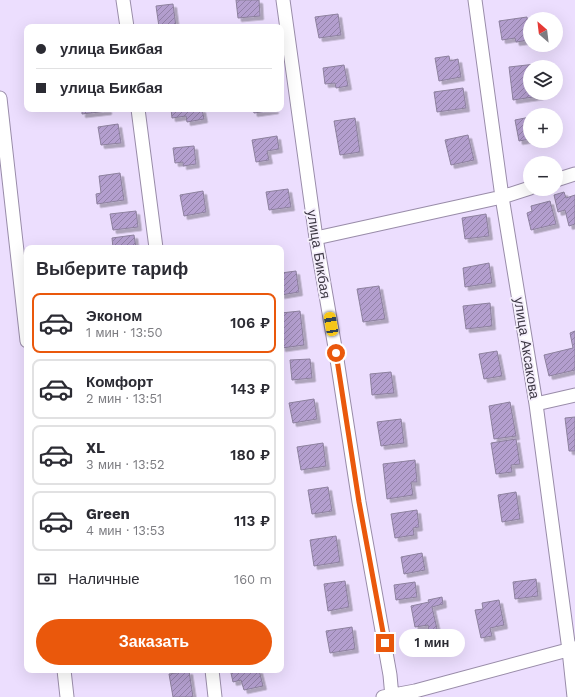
<!DOCTYPE html>
<html lang="ru">
<head>
<meta charset="utf-8">
<style>
  :root { --surface:#fff; --page:#f2f2f3; --text:#2b2b33; --muted:#7c7c81; --line:#e1e1e2; --accent:#ea580c }
  body { margin:0; font-family:"Work Sans",sans-serif; background:var(--page); color:var(--text); height:100vh; display:flex; flex-direction:column; font-size:15px; white-space:nowrap }
  * { box-sizing:border-box; margin:0 }
  p { font-size:13px; color:var(--muted) }
  .icon { flex:none; width:22px; height:22px; fill:none; stroke:currentColor; stroke-width:2; stroke-linecap:round; stroke-linejoin:round }
  .map { position:relative; flex:1; overflow:hidden }
  .panel { position:absolute; left:24px; top:245px; width:260px; height:428px; display:flex; flex-direction:column; background:var(--surface); border-radius:8px; box-shadow:0 4px 16px #0002 }
  .panel>* { flex:none }
  .hud { position:absolute; left:24px; top:24px; width:260px; height:88px; border-radius:8px; box-shadow:0 4px 16px #0002; display:grid; align-content:center; height:88px; padding:0 12px; background:var(--surface) }
  .needle { width:26px; rotate:332deg }
  .controls { position:absolute; left:523px; top:12px; display:grid; gap:8px }
  .controls a { display:grid; place-items:center; width:40px; height:40px; border-radius:50%; background:var(--surface); box-shadow:0 4px 16px #0002; font-size:20px }
  .end { position:absolute; width:18px; height:18px; margin:-9px; border:5px solid #ea580c; background:#fff; box-shadow:0 0 0 2px #fff }
  .from { border-radius:50% }
  .bubble { position:absolute; height:28px; border-radius:14px; background:var(--surface); box-shadow:0 4px 16px #0002; font-size:13px; font-weight:600; line-height:28px; text-align:center }
  .car { position:absolute; width:12px; height:24px; margin:-12px -6px; border-radius:5px; box-shadow:0 0 3px 1px #0007; background:linear-gradient(#f5c518 24%,#345 0 40%,#f5c518 0 76%,#345 0 86%,#f5c518 0) }
  .hud b { display:flex; align-items:center; gap:14px; height:38px; font-size:15px }
  .hud b+b { border-top:1px solid var(--line) }
  .hud i { width:10px; height:10px; background:var(--text) }
  ul { padding:0; list-style:none }
  li { display:flex; align-items:center; gap:12px; height:60px; margin:0 8px 6px; padding:0 4px; border:2px solid var(--line); border-radius:8px }
  li div { flex:1 }
  li b { display:block; font-size:15px }
  li em { font-style:normal; font-weight:600 }
  li.current { border-color:var(--accent) }
  li>.icon { width:36px; height:36px; stroke-width:1.5 }
  h2 { padding:0 12px; font-size:18px; line-height:48px }
  .pay { display:flex; align-items:center; gap:10px; height:44px; padding:0 12px; font-size:15px }
  .pay p { margin-inline-start:auto }
  .button { display:flex; gap:8px; margin-top:auto; padding:8px 12px }
  .button a { flex:1; height:46px; border-radius:24px; background:var(--accent); color:#fff; font-size:16px; font-weight:600; line-height:46px; text-align:center }
  .map>svg:first-child { display:block }
  .building { fill:url(#building-hatch); stroke:#8d819e; filter:url(#shadow) }
  .lines { fill:none; stroke-linecap:round; stroke-linejoin:round }
  .street-casing { stroke:#998ca9; stroke-width:15 }
  .street { stroke:#fff; stroke-width:13 }
  .route { stroke:#ea580c; stroke-width:5 }
  .labels { text-anchor:middle; stroke-width:3.5; stroke-linejoin:round; paint-order:stroke }
  .street-label { font-size:14px; fill:#3c3743; stroke:#f5effc }
</style>
</head>
<body>
<div class="map">
<svg width="575" height="697" viewBox="0 0 575 697">
  <defs>
    <pattern id="building-hatch" width="6" height="6" patternUnits="userSpaceOnUse"><rect width="6" height="6" fill="#b39ece"/><path d="M-1 1l2-2M0 6l6-6M5 7l2-2" fill="none" stroke="#9382a9"/></pattern>
    <filter id="shadow"><feDropShadow dx="3.5" dy="3.5" stdDeviation="0" flood-color="#0004"/></filter>
  </defs>
  <rect width="100%" height="100%" fill="#ecdefe"/>
  <path class="building" d="M236 0H259L260 16 238 18Z
    M173 4 176 27H159L156 6Z
    M338 14 341 35 319 38 315 17Z
    M527 17 530 40 516 42 515 38 502 40 499 21Z
    M449 56 450 61 458 59 461 77 439 81 435 58Z
    M536 64 537 67H530V93H540V96L513 100 509 67Z
    M344 65 348 86 336 88 335 83 325 84 323 68Z
    M463 88 466 108 437 112 434 92Z
    M82 109H108V111L82 114Z
    M171 109H202L204 119 187 122 186 116 172 118Z
    M253 109H275V110L254 113Z
    M530 117V139L519 141 515 120Z
    M355 118 360 152 340 155 334 121Z
    M118 124 121 143 101 145 98 127Z
    M468 135 474 160 451 165 445 140Z
    M277 136 279 149 267 151 269 160 256 162 252 140Z
    M194 146 196 164 183 166V162L175 163 173 148Z
    M120 173 124 200 97 204 96 194 101 193 99 176Z
    M288 189 291 207 269 210 266 192Z
    M203 191 206 212 184 216 180 195Z
    M564 192 566 198 575 195V224L569 226 565 210 558 212 554 195Z
    M550 201 556 224 531 230 527 213 532 211 531 206Z
    M136 211 138 227 113 230 110 214Z
    M486 214 489 236 465 239 462 218Z
    M134 235 136 248H113L112 238Z
    M489 263 492 283 465 287 463 268Z
    M296 271 299 292 281 295V273Z
    M379 286 385 319 363 322 357 289Z
    M490 303 492 326 466 329 463 306Z
    M300 311 304 345 282 348 281 337V313Z
    M575 331V370L549 376 544 355 573 348 570 333Z
    M497 351 502 376 484 379 479 354Z
    M310 359 312 378 292 380 290 360Z
    M391 372 394 393 372 395 370 374Z
    M314 399 317 419 293 423 289 403Z
    M510 402 516 436 494 439 489 406Z
    M575 417V451H569L565 418Z
    M401 419 404 443 381 446 377 422Z
    M516 439 520 464 511 465 512 472 496 474 491 443Z
    M323 443 326 466 301 470 297 447Z
    M415 460 417 482H411L413 495 387 499 383 464Z
    M328 487 332 511 312 514 308 490Z
    M516 492 520 519 502 522 498 495Z
    M417 510 419 527 413 528 414 535 395 538 391 514Z
    M336 536 340 562 314 566 310 540Z
    M422 553 425 570 404 574 401 557Z
    M536 579 538 596 515 599 513 582Z
    M345 581 349 607 328 611 324 584Z
    M415 582 417 597 396 600 394 585Z
    M442 597 443 604 432 607 437 629 429 631 428 625 415 627 411 606 429 602 428 600Z
    M499 600 504 625 490 628 492 636 481 638 475 610 483 609 482 603Z
    M352 627 355 649 330 653 326 631Z
    M246 670H259L263 686 244 690 241 680 233 682 231 673Z
    M189 671 193 697H173L169 674Z"/>
  <g class="lines">
    <g class="street-casing">
      <path id="street" d="M123 0 127 27
        M283 0 316 238 336 353 359 502 390 675 392 697
        M475 0 502 197 536 404 569 650 574 697
        M0 98 27 341
        M138 109 156 248
        M556 180 575 174
        M316 238 502 197 530 188
        M536 404 575 395
        M64 670 67 697
        M212 670 215 697
        M383 697 415 691 575 648"/>
    </g>
    <use href="#street" class="street"/>
  </g>
  <g class="lines">
    <path class="route" d="M336 353 359 502 385 643"/>
  </g>
  <g class="labels">
    <g class="street-label">
      <text transform="translate(319 254) rotate(81)" y="5">улица Бикбая</text>
      <text transform="translate(527 348) rotate(81)" y="5">улица Аксакова</text>
    </g>
  </g>
</svg>
<div class="controls">
<a><svg class="needle" viewBox="-14 -14 28 28"><path d="M0-13l5 13h-10z" fill="#e53935"/><path d="M0 13l5-13h-10z" fill="#7c7c81"/></svg></a>
<a><svg class="icon" aria-label="layers" viewBox="0 0 24 24"><path d="M12 4l9 5-9 5-9-5zM3 14l9 5 9-5"/></svg></a>
<a>+</a>
<a>−</a>
</div>
<i class="end from" style="left:336px;top:353px"></i>
<i class="end" style="left:385px;top:643px"></i>
<div class="bubble" style="left:399px;top:629px;width:66px">1 мин</div>
<i class="car" style="left:331px;top:324px;rotate:350deg"></i>
<div class="hud">
<b><i class="from"></i>улица Бикбая</b>
<b><i></i>улица Бикбая</b>
</div>
<section class="panel">
<h2>Выберите тариф</h2>
<ul>
<li class="current"><svg class="icon" aria-label="car" viewBox="0 0 24 24"><path d="M5 17H2v-5l4-1 3-4h7l3 4 3 1v5h-3M9 17h6M6 11h13"/><circle cx="7" cy="17" r="2"/><circle cx="17" cy="17" r="2"/></svg><div><b>Эконом</b><p>1 мин · 13:50</p></div><em>106 ₽</em></li>
<li><svg class="icon" aria-label="car" viewBox="0 0 24 24"><path d="M5 17H2v-5l4-1 3-4h7l3 4 3 1v5h-3M9 17h6M6 11h13"/><circle cx="7" cy="17" r="2"/><circle cx="17" cy="17" r="2"/></svg><div><b>Комфорт</b><p>2 мин · 13:51</p></div><em>143 ₽</em></li>
<li><svg class="icon" aria-label="car" viewBox="0 0 24 24"><path d="M5 17H2v-5l4-1 3-4h7l3 4 3 1v5h-3M9 17h6M6 11h13"/><circle cx="7" cy="17" r="2"/><circle cx="17" cy="17" r="2"/></svg><div><b>XL</b><p>3 мин · 13:52</p></div><em>180 ₽</em></li>
<li><svg class="icon" aria-label="car" viewBox="0 0 24 24"><path d="M5 17H2v-5l4-1 3-4h7l3 4 3 1v5h-3M9 17h6M6 11h13"/><circle cx="7" cy="17" r="2"/><circle cx="17" cy="17" r="2"/></svg><div><b>Green</b><p>4 мин · 13:53</p></div><em>113 ₽</em></li>
</ul>
<div class="pay"><svg class="icon" aria-label="cash" viewBox="0 0 24 24"><path d="M3 7h18v10H3z"/><circle cx="12" cy="12" r="2"/></svg>Наличные<p>160 m</p></div>
<div class="button"><a>Заказать</a></div>
</section>
</div>
</body>
</html>
